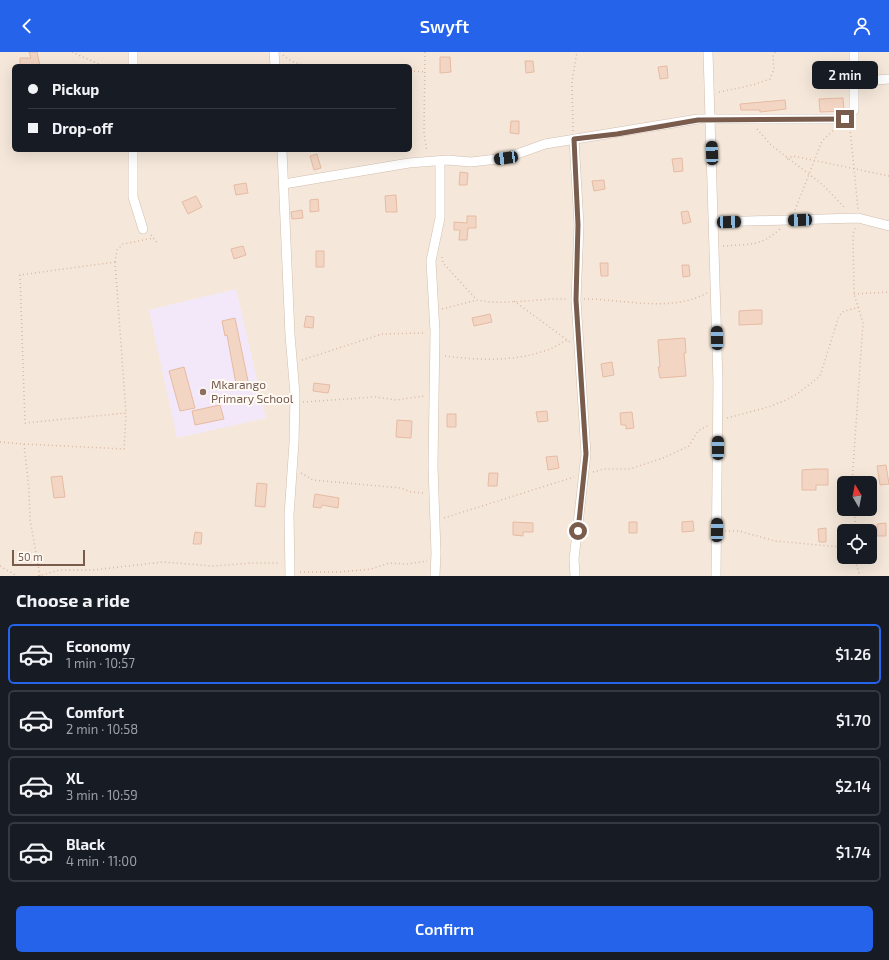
<!DOCTYPE html>
<html lang="en">
<head>
<meta charset="utf-8">
<style>
  :root { --surface:#171b24; --page:#242831; --text:#f1f3f6; --muted:#9ea1a6; --line:#363941; --accent:#2563eb }
  body { margin:0; font-family:"Exo 2",sans-serif; background:var(--page); color:var(--text); height:100vh; display:flex; flex-direction:column; font-size:15px; white-space:nowrap }
  * { box-sizing:border-box; margin:0 }
  p { font-size:13px; color:var(--muted) }
  .icon { flex:none; width:22px; height:22px; fill:none; stroke:currentColor; stroke-width:2; stroke-linecap:round; stroke-linejoin:round }
  .map { position:relative; height:524px; overflow:hidden }
  .panel { display:flex; flex-direction:column; background:var(--surface); flex:1 }
  .panel>* { flex:none }
  .top-card { position:absolute; left:12px; top:12px; width:400px; height:88px; border-radius:6px; box-shadow:0 4px 16px #0002; display:grid; align-content:center; height:88px; padding:0 16px; background:var(--surface) }
  .needle { width:26px; rotate:350deg }
  .controls { position:absolute; left:837px; top:424px; display:grid; gap:8px }
  .controls a { display:grid; place-items:center; width:40px; height:40px; border-radius:6px; background:var(--surface); box-shadow:0 4px 16px #0002; font-size:20px }
  .scale { position:absolute; left:12px; bottom:10px; width:73px; box-sizing:border-box; padding-left:4px; border:2px solid #7a5c4d; border-top:0; font-size:11px; line-height:14px; white-space:nowrap; color:#7a5c4d; -webkit-text-stroke:3px #fffaf3; paint-order:stroke }
  .end { position:absolute; width:18px; height:18px; margin:-9px; border:5px solid #7a5c4d; background:#fff; box-shadow:0 0 0 2px #fff }
  .from { border-radius:50% }
  .bubble { position:absolute; height:28px; border-radius:6px; background:var(--surface); box-shadow:0 4px 16px #0002; font-size:13px; font-weight:600; line-height:28px; text-align:center }
  .car { position:absolute; width:12px; height:24px; margin:-12px -6px; border-radius:5px; box-shadow:0 0 3px 1px #0007; background:linear-gradient(#222 24%,#8ab4d8 0 40%,#222 0 76%,#8ab4d8 0 86%,#222 0) }
  .top-card b { display:flex; align-items:center; gap:14px; height:38px; font-size:15px }
  .top-card b+b { border-top:1px solid var(--line) }
  .top-card i { width:10px; height:10px; background:var(--text) }
  ul { padding:0; list-style:none }
  li { display:flex; align-items:center; gap:12px; height:60px; margin:0 8px 6px; padding:0 8px; border:2px solid var(--line); border-radius:6px }
  li div { flex:1 }
  li b { display:block; font-size:15px }
  li em { font-style:normal; font-weight:600 }
  li.current { border-color:var(--accent) }
  li>.icon { width:36px; height:36px; stroke-width:1.5 }
  h2 { padding:0 16px; font-size:18px; line-height:48px }
  .action { display:flex; gap:8px; margin-top:auto; padding:8px 16px }
  .action a { flex:1; height:46px; border-radius:6px; background:var(--accent); color:#fff; font-size:16px; font-weight:600; line-height:46px; text-align:center }
  header { display:flex; justify-content:space-between; align-items:center; height:52px; padding:0 16px; background:var(--accent); color:#fff; font-size:18px; font-weight:600 }
  .map>svg:first-child { display:block }
  .residential { fill:#f5e8da; fill-rule:evenodd }
  .education { fill:#f3e8fa }
  .building { fill:#f3d5c3; stroke:#e6bba3 }
  .lines { fill:none; stroke-linecap:round; stroke-linejoin:round }
  .minor-casing { stroke:#d1beb0; stroke-width:10 }
  .path { stroke:#d9b8a5; stroke-width:1.5; stroke-dasharray:1 3; stroke-linecap:butt }
  .minor { stroke:#fff; stroke-width:9 }
  .route { stroke:#7a5c4d; stroke-width:5 }
  .education-dot { fill:#8d6e63; stroke:#fffaf3; stroke-width:1.5 }
  .labels { text-anchor:middle; stroke-width:4; stroke-linejoin:round; paint-order:stroke }
  .education-label { font-size:12px; fill:#785e54; stroke:#fffaf3; text-anchor:start }
</style>
</head>
<body>
<header><svg class="icon" aria-label="back" viewBox="0 0 24 24"><path d="M15 5l-7 7 7 7"/></svg>Swyft<svg class="icon" aria-label="person" viewBox="0 0 24 24"><circle cx="12" cy="8" r="4"/><path d="M4 21q1-7 8-7t8 7"/></svg></header>
<div class="map">
<svg width="889" height="524" viewBox="0 0 889 524">
  <rect width="100%" height="100%" fill="#fdf6ec"/>
  <path class="residential" d="M0 0H889V524H0ZM14 14H410V98H14ZM844 431H870V457H844ZM844 479H870V505H844Z"/>
  <path class="education" d="M236 237 266 366 177 386 149 258Z"/>
  <path class="building" d="M29 0H37L40 14H20V6H31Z
    M440 5H450L451 20 440 21Z
    M525 9H533L534 20 526 21Z
    M667 14 668 26 660 27 658 15Z
    M841 14 842 23 832 24 831 15Z
    M843 46 844 59 820 60 819 47Z
    M785 48 786 57 760 60V58H741L740 52Z
    M511 69H519V82L510 81Z
    M317 102 321 116 314 118 310 104Z
    M682 106 683 119 674 120 672 107Z
    M460 120 468 121 467 133H459Z
    M604 128 605 137 594 139 592 129Z
    M246 131 248 141 236 143 234 133Z
    M396 143 397 160H386L385 144Z
    M196 144 202 155 188 162 182 150Z
    M318 147 319 159 310 160V148Z
    M302 158 303 166 292 167 291 160Z
    M688 159 691 170 683 172 681 160Z
    M467 164H476V176H468L467 188H459L460 178H454V170L467 171Z
    M243 194 246 203 234 207 231 197Z
    M316 199H324V215H316Z
    M600 211H608V224H601Z
    M682 213H689L690 224 683 225Z
    M753 258H762V272L739 273V259Z
    M490 262 492 270 474 274 472 266Z
    M306 264 314 265 313 276 304 275Z
    M235 266 248 329 236 332 227 283 225 284 222 269Z
    M685 286 686 301H684L686 324 660 326 658 315H660L658 288Z
    M612 310 614 323 603 325 601 312Z
    M184 315 195 356 180 359 169 319Z
    M314 331 330 333 328 341 313 339Z
    M220 353 224 367 195 373 192 359Z
    M547 359 548 369 538 370 536 360Z
    M632 360 634 376 626 377V373H621L620 361Z
    M447 362H456V375H447Z
    M397 368 412 369 411 386 396 385Z
    M557 404 559 416 548 418 546 405Z
    M886 413 889 432 880 433 877 414Z
    M815 417H828V433H816V438H802V418Z
    M489 421H498L497 434H488Z
    M62 424 65 445 54 446 51 425Z
    M257 431 267 432 265 455 255 454Z
    M315 442 339 446 338 456 322 453 321 456 313 455Z
    M693 469 694 479 682 480V470Z
    M513 470 533 471V480H523V484L513 483Z
    M629 470H637V481H629Z
    M886 471V484H877V472Z
    M826 476V490H819L818 477Z
    M195 480 202 481 201 492H193Z"/>
  <g class="lines">
    <g class="minor-casing">
      <path id="minor" d="M274 0 275 14
        M708 0 718 330 716 524
        M133 14V0
        M854 33 877 28 889 27
        M574 87 579 173 576 248 586 402 574 507 575 524
        M133 98V145L143 177
        M282 98 290 283 295 342 294 391 289 463 290 524
        M284 132 409 111 447 108 471 110 506 106 545 92 698 67H845L854 58V0
        M714 170 858 166 889 174
        M435 524 436 501 433 414 435 280 431 209 440 166V109"/>
    </g>
    <path class="path" d="M72 0 103 14
      M425 0 424 81 427 100
      M283 3 291 9 306 14
      M410 19 426 20
      M719 40 753 33 770 27 774 17 773 4 775 0
      M850 76 858 157
      M757 77 771 93 823 133 846 157
      M573 79 572 29 577 0
      M787 107 793 104 889 124
      M795 158 822 89 835 77
      M151 183 158 192
      M723 194C748 192 760 195 780 177
      M442 205 443 211 477 248C504 254 537 246 567 247
      M115 210 126 361 25 371 20 223Z
      M115 210 117 198 123 192 154 186
      M854 242 889 240
      M584 247C624 247 670 261 707 241
      M514 249 570 290
      M442 257 477 248
      M445 304C477 308 513 310 544 299 552 297 560 292 567 288
      M302 308 382 282 426 281
      M303 350 376 345 396 348 425 344
      M727 366 768 355 786 348 797 342 820 324 839 264 844 259 860 255
      M0 390 24 392 124 397 126 361
      M24 392 29 437 30 467 40 524
      M593 420 604 417H630L663 406 689 394 698 379 709 373
      M301 421 313 428 401 436 411 440 424 441
      M852 431 863 271 854 242 853 182 856 174
      M854 457 856 479
      M444 466 574 425
      M725 479H739L775 489 841 495 844 497
      M841 495 838 486 844 485
      M854 505 860 524
      M0 514 17 524
      M300 520H340L371 517 389 511 407 512 427 509
      M38 524 60 518H93L163 510 213 514 253 511H280"/>
    <use href="#minor" class="minor"/>
  </g>
  <g class="lines">
    <path class="route" d="M578 479 586 402 576 248 578 173 574 87 617 82 698 68 845 67"/>
  </g>
  <circle class="education-dot" cx="203" cy="340" r="4"/>
  <g class="labels">
    <g class="education-label">
      <text x="211" y="337">Mkarango<tspan x="211" dy="14">Primary School</tspan></text>
    </g>
  </g>
</svg>
<div class="controls">
<a><svg class="needle" viewBox="-14 -14 28 28"><path d="M0-13l5 13h-10z" fill="#e53935"/><path d="M0 13l5-13h-10z" fill="#9ea1a6"/></svg></a>
<a><svg class="icon" aria-label="locate" viewBox="0 0 24 24"><circle cx="12" cy="12" r="6"/><path d="M12 2v4M12 18v4M2 12h4M18 12h4"/></svg></a>
</div>
<div class="scale">50 m</div>
<i class="end from" style="left:578px;top:479px"></i>
<i class="end" style="left:845px;top:67px"></i>
<div class="bubble" style="left:812px;top:9px;width:66px">2 min</div>
<i class="car" style="left:712px;top:101px;rotate:358deg"></i>
<i class="car" style="left:506px;top:106px;rotate:262deg"></i>
<i class="car" style="left:800px;top:168px;rotate:268deg"></i>
<i class="car" style="left:729px;top:170px;rotate:88deg"></i>
<i class="car" style="left:717px;top:286px;rotate:359deg"></i>
<i class="car" style="left:718px;top:396px;rotate:0deg"></i>
<i class="car" style="left:717px;top:478px;rotate:1deg"></i>
<div class="top-card">
<b><i class="from"></i>Pickup</b>
<b><i></i>Drop-off</b>
</div>
</div>
<section class="panel">
<h2>Choose a ride</h2>
<ul>
<li class="current"><svg class="icon" aria-label="car" viewBox="0 0 24 24"><path d="M5 17H2v-5l4-1 3-4h7l3 4 3 1v5h-3M9 17h6M6 11h13"/><circle cx="7" cy="17" r="2"/><circle cx="17" cy="17" r="2"/></svg><div><b>Economy</b><p>1 min · 10:57</p></div><em>$1.26</em></li>
<li><svg class="icon" aria-label="car" viewBox="0 0 24 24"><path d="M5 17H2v-5l4-1 3-4h7l3 4 3 1v5h-3M9 17h6M6 11h13"/><circle cx="7" cy="17" r="2"/><circle cx="17" cy="17" r="2"/></svg><div><b>Comfort</b><p>2 min · 10:58</p></div><em>$1.70</em></li>
<li><svg class="icon" aria-label="car" viewBox="0 0 24 24"><path d="M5 17H2v-5l4-1 3-4h7l3 4 3 1v5h-3M9 17h6M6 11h13"/><circle cx="7" cy="17" r="2"/><circle cx="17" cy="17" r="2"/></svg><div><b>XL</b><p>3 min · 10:59</p></div><em>$2.14</em></li>
<li><svg class="icon" aria-label="car" viewBox="0 0 24 24"><path d="M5 17H2v-5l4-1 3-4h7l3 4 3 1v5h-3M9 17h6M6 11h13"/><circle cx="7" cy="17" r="2"/><circle cx="17" cy="17" r="2"/></svg><div><b>Black</b><p>4 min · 11:00</p></div><em>$1.74</em></li>
</ul>
<div class="action"><a>Confirm</a></div>
</section>
</body>
</html>
